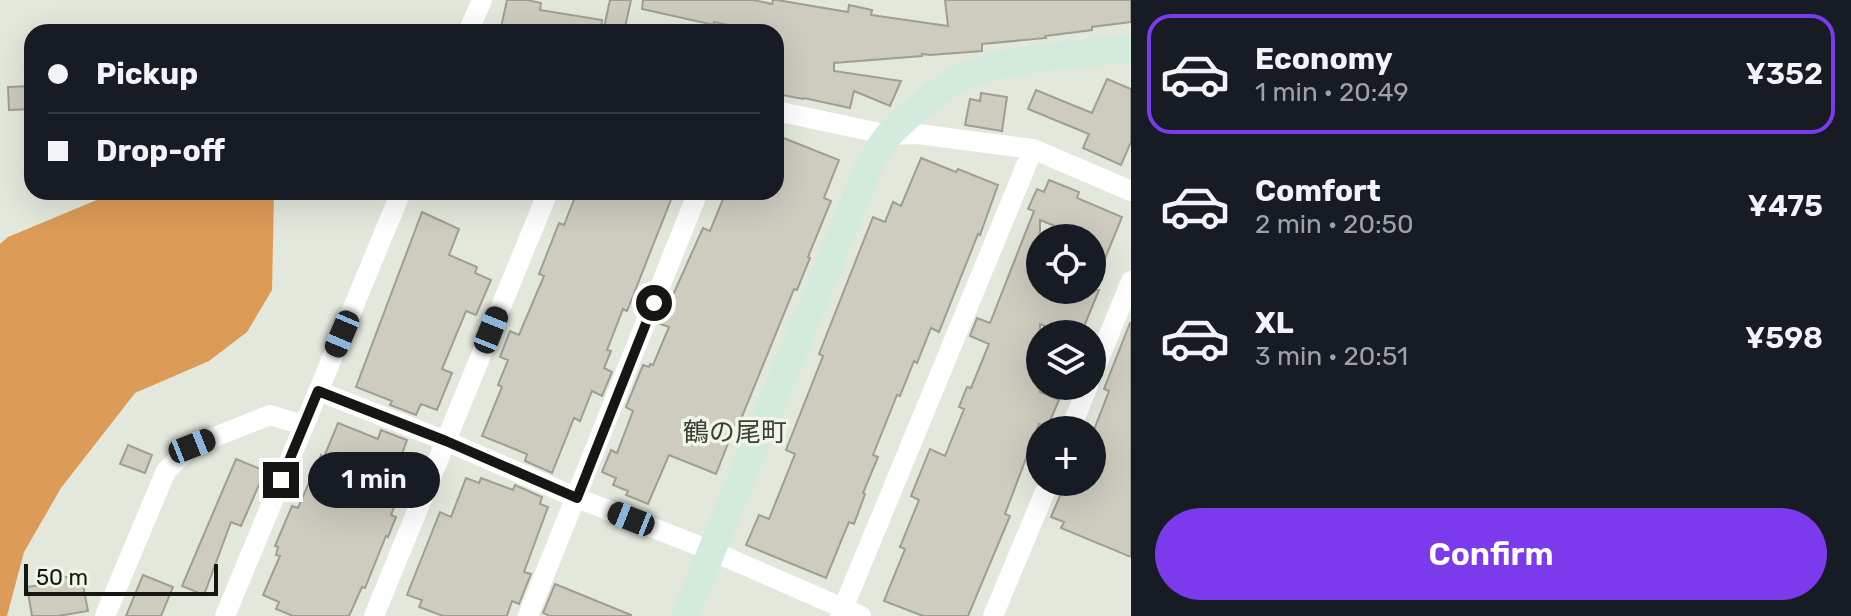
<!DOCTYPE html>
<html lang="en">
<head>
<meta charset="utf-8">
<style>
  :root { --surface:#171b24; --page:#20242c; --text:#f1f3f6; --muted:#9ea1a6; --line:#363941; --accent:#7c3aed }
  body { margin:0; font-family:Rubik,"Noto Sans JP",sans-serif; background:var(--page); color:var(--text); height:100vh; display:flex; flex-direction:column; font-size:30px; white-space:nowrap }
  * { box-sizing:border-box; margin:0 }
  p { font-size:26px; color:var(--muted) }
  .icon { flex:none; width:44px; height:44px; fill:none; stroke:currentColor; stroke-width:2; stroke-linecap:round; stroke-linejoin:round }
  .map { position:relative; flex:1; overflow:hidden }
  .sheet { display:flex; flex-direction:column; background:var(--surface); width:720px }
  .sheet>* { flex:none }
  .guide { position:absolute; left:24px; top:24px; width:760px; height:176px; border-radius:24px; box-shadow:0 8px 32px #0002; display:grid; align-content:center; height:176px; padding:0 24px; background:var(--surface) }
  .fabs { position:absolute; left:1026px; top:224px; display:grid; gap:16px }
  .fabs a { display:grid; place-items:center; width:80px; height:80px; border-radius:50%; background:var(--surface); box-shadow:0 8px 32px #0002; font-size:40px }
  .scale { position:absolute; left:24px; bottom:20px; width:194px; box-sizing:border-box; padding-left:8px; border:4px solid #161713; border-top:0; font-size:22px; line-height:28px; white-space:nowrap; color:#161713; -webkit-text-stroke:6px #f0f5ea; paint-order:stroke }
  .end { position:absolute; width:36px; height:36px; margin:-18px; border:10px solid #161713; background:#fff; box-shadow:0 0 0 4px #fff }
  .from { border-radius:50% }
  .bubble { position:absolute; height:56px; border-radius:28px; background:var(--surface); box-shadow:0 8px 32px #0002; font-size:26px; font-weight:600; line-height:56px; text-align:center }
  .car { position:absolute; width:24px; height:48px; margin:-24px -12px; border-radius:10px; box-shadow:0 0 6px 2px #0007; background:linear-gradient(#222 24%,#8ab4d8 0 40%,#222 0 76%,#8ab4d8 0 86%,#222 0) }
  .guide b { display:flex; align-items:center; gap:28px; height:76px; font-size:30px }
  .guide b+b { border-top:2px solid var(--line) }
  .guide i { width:20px; height:20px; background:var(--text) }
  ul { padding:14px 0 0; list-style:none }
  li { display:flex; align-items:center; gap:24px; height:120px; margin:0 16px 12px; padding:0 8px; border:4px solid transparent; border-radius:24px }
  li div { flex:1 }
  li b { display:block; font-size:30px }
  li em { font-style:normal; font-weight:600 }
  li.on { border-color:var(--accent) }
  li>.icon { width:72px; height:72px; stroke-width:1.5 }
  .cta { display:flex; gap:16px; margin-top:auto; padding:16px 24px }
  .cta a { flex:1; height:92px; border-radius:48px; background:var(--accent); color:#fff; font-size:32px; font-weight:600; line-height:92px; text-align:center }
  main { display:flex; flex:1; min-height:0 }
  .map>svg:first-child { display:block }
  .forest { fill:#dc9b57 }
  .building { fill:#cecbbf; stroke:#a09e92; stroke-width:2 }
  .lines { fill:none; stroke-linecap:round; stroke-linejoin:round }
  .street { stroke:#fff; stroke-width:20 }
  .secondary { stroke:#d3ebdc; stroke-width:28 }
  .route { stroke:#161713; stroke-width:10 }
  .labels { text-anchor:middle; stroke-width:7; stroke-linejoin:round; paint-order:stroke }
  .quarter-label { font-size:26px; fill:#3a3e34; stroke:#f0f5ea }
</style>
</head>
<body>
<main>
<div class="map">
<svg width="1131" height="616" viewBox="0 0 1131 616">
  <rect width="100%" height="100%" fill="#e3e8dd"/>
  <path class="forest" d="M116 192H274L272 290 247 332 209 361 135 393 61 488 24 552 7 616H0V244L8 237Z"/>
  <path class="building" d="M507 0H527L541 3 540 10 602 20 601 32H500Z
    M610 0H631L624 32H603Z
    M643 0H753L772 4 773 0H777L848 12 849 5 872 10 871 15 948 26 945 0H1131V22L1092 27V30L1045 36 1046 38 982 44V51L930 55 922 54V56L834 63V71L901 81 890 106 854 91 850 108 804 98 803 99 777 94 780 81 776 80V32H762L714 22V25L642 9Z
    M1107 79 1131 89V142L1121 165 1083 148 1089 134 1028 109 1036 90 1092 113Z
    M32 86V109L9 110 8 87Z
    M981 93 1007 97 1002 131 965 125 970 99 980 101Z
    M776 135 839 160 824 198 831 201 808 257 810 258 797 290 794 289 739 424 736 423 716 474 669 455 648 504 626 495 628 491 613 485 616 478 602 472 611 450 617 453 633 411 626 407 643 365 649 367 650 364 653 365 669 327 660 324 703 228 710 231 726 192H776Z
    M921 158 956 172 958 169 998 185 980 235 978 234 939 332 931 328 917 363 914 361 900 396 897 395 873 455 878 457 863 493 865 494 854 524 849 522 846 529 826 578 746 545 759 515 769 519 795 454 786 450 823 356 819 354 873 217 885 222 893 202 901 206Z
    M1049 180 1079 192 1077 198 1122 217 1093 288 1092 238H1085L1040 220V290H1099L1081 334H1065L1040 324V392L1059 400 1047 428 1039 424 1005 514 1010 516 968 616H923L884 601 905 549 900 547 919 500 911 496 930 449 945 456 964 409 959 407 967 387 971 388 989 344 970 336 977 318 990 323 1034 211 1028 209 1037 189 1044 192Z
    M577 192H674L627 311 623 309 607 350 611 351 604 368 612 372 602 396 592 391 580 421 574 418 552 473 525 461 527 454 482 436 502 387 498 385 508 360 500 357 510 331 519 335 544 276 539 274 559 223 564 225Z
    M422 212 459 229 449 255 477 267 475 273 491 280 476 315 466 311 442 369 452 373 437 410 421 404 416 415 390 405 392 401 356 387Z
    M1130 323H1131V557L1061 528 1064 522 1051 517 1066 482H1092V435L1109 391 1104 389Z
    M338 423 378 439 381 430 407 440 397 468 408 473 391 515 396 517 388 537 386 536 365 588 362 587 349 616H293L276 609 279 602 263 595 280 556 276 555 278 547 275 546 292 506 298 508 321 455 324 457Z
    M128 445 152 455 145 473 120 464Z
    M236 459 265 471 241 526 231 522 204 595 182 586Z
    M466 478 479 483 481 478 513 490 515 485 542 497 540 504 548 507 524 572 531 574 519 604 512 601 507 616H443L419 607 422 600 407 595 440 512 451 517Z
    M81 574 88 611 58 616H32L27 587 57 582V579Z
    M143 575 173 587 161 616H126Z
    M555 584 631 615V616H550L543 613Z"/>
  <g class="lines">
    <path class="street" d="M468 32 482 0
      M776 111 889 135 918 134 1033 149 1131 191
      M1092 376 1131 281
      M318 391 446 441 577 498 712 551 861 616
      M1070 430 1088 386
      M105 616 166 471 192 446 270 415 303 425
      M225 616 401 192
      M374 616 548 192
      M528 616 698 192
      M840 616 1033 149
      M993 616 1049 482"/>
    <path class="secondary" d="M685 616 871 161C876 153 882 144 888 136 902 120 932 96 950 84 994 57 1080 53 1131 50"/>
  </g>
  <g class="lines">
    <path class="route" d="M281 480 318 391 446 441 577 498 654 303"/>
  </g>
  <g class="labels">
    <g class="quarter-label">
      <text x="735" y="441">鶴の尾町</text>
    </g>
  </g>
</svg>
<div class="fabs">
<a><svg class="icon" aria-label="locate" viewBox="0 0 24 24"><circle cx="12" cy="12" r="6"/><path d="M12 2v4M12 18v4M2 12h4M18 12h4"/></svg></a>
<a><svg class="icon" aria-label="layers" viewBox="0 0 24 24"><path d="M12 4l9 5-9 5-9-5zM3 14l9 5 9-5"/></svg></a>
<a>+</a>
</div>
<div class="scale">50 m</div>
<i class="end from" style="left:654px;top:303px"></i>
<i class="end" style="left:281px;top:480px"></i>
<div class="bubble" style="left:308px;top:452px;width:132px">1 min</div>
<i class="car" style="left:491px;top:330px;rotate:22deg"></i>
<i class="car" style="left:342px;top:334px;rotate:203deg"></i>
<i class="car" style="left:192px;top:446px;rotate:68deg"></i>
<i class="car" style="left:631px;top:519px;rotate:292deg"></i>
<div class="guide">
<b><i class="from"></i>Pickup</b>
<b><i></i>Drop-off</b>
</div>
</div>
<section class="sheet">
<ul>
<li class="on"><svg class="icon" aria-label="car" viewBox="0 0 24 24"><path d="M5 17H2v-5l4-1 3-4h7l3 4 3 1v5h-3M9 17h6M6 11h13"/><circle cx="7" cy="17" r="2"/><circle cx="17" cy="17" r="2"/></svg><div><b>Economy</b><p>1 min · 20:49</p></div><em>¥352</em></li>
<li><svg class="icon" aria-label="car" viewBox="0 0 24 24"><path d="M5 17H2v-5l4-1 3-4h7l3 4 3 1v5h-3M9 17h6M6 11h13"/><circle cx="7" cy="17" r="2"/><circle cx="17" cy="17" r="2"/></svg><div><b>Comfort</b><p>2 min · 20:50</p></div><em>¥475</em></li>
<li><svg class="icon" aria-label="car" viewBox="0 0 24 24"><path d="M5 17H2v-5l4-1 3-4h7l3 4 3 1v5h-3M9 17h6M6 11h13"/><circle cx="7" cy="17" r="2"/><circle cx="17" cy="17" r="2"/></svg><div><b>XL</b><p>3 min · 20:51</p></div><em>¥598</em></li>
</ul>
<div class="cta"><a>Confirm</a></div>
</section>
</main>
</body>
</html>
